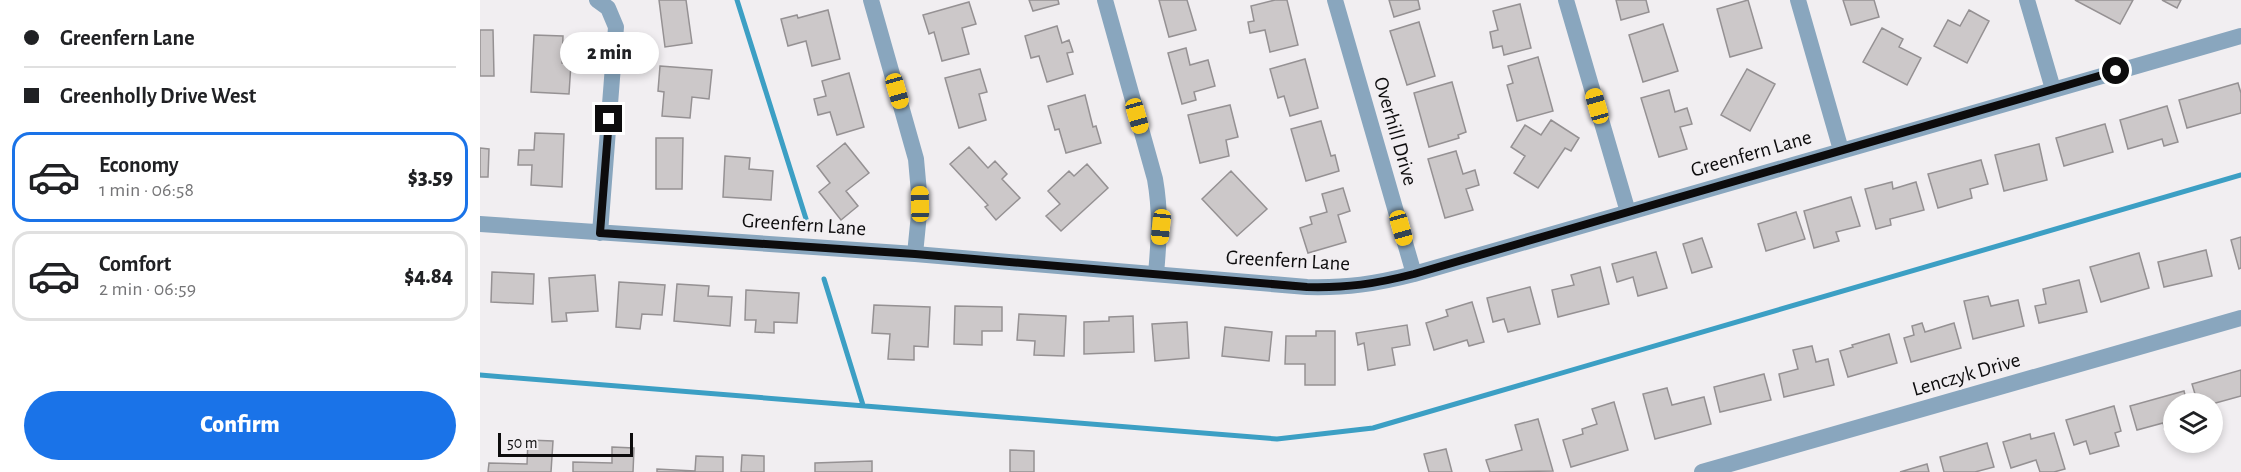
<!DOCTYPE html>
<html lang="en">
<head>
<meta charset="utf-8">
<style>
  :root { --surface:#fff; --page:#f2f2f2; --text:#202124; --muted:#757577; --line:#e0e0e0; --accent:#1a73e8 }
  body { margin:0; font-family:"Alegreya Sans",sans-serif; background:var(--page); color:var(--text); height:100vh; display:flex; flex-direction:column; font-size:22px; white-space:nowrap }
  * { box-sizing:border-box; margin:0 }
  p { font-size:20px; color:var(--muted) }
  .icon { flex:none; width:33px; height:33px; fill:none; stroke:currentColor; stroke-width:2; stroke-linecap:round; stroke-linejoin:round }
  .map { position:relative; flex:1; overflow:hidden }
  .side { display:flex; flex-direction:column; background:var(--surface); width:480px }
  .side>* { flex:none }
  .hud { display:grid; align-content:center; height:132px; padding:0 24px; background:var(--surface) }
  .fabs { position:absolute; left:1683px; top:393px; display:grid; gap:12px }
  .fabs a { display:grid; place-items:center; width:60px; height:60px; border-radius:50%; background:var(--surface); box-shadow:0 3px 9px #0003; font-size:30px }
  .scale { position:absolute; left:18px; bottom:15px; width:135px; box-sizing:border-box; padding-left:6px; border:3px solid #0d0c0d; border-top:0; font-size:16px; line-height:21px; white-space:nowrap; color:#0d0c0d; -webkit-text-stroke:4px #f1eef1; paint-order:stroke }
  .end { position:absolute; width:27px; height:27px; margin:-14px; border:8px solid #0d0c0d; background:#fff; box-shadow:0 0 0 3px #fff }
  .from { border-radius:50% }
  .bubble { position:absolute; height:42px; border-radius:21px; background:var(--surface); box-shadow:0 3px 9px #0003; font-size:20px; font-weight:800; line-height:42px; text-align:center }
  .car { position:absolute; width:18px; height:36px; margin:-18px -9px; border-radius:8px; box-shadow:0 0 4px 2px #0007; background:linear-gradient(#f5c518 24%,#345 0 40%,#f5c518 0 76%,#345 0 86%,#f5c518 0) }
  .hud b { display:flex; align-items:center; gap:21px; height:57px; font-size:22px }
  .hud b+b { border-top:2px solid var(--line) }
  .hud i { width:15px; height:15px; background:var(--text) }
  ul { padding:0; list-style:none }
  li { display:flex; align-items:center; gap:18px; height:90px; margin:0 12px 9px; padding:0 12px; border:3px solid var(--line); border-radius:18px }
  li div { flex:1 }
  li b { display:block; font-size:22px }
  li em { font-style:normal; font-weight:800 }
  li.current { border-color:var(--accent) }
  li>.icon { width:54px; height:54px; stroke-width:1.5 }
  .cta { display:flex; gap:12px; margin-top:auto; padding:12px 24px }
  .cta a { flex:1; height:69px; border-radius:36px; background:var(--accent); color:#fff; font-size:24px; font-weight:800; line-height:69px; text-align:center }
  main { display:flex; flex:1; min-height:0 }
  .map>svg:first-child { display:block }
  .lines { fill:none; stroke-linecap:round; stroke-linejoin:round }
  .stream { stroke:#3c9fc4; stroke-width:5 }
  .building { fill:#ccc8c9; stroke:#959193; stroke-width:1.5 }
  .street { stroke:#89a6be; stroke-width:16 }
  .route { stroke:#0d0c0d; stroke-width:8 }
  .labels { text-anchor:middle; stroke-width:5; stroke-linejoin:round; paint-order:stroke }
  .street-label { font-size:21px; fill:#0d0c0d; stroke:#f1eef1 }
</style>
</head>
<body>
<main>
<section class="side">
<div class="hud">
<b><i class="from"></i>Greenfern Lane</b>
<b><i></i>Greenholly Drive West</b>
</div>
<ul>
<li class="current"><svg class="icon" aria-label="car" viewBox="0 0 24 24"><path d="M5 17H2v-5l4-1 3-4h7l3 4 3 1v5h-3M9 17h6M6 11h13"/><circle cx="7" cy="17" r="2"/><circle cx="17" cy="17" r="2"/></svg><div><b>Economy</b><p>1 min · 06:58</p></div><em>$3.59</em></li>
<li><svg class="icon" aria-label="car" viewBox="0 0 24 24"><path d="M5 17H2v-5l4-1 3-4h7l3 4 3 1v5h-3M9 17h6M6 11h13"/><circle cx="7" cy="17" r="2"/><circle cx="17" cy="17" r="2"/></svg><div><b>Comfort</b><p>2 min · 06:59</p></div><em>$4.84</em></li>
</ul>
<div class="cta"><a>Confirm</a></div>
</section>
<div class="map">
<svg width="1761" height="472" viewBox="0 0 1761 472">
  <rect width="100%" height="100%" fill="#f1eef1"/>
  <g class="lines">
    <path class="stream" d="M257 0 327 222
      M344 279 383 405
      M0 375 797 439 893 428 1761 175"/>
  </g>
  <path class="building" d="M179 0H206L212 43 185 47Z
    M549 0H578L579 4 553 11Z
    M679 0H707L716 30 689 37Z
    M795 0H807L818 45 790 52 785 30 770 33 768 22 774 21 771 6Z
    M909 0H938L940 9 914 17Z
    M1136 0H1166L1169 12 1141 20Z
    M1268 0 1282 48 1250 57 1237 9Z
    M1363 0H1394L1399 17 1371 25Z
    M1595 0H1653L1640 24Z
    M1682 0H1701L1697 8Z
    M489 2 496 24 482 28 489 54 462 61 454 32 449 34 443 15Z
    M1040 4 1051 48 1024 55 1022 46 1013 48 1010 32 1018 30 1013 11Z
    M348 10 360 59 332 66 326 41 308 46 301 19 317 15 318 18Z
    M1489 10 1509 21 1487 63 1454 46 1468 20 1480 26Z
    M939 22 955 76 927 85 910 31Z
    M1183 24 1198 71 1163 82 1149 35Z
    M577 26 582 43 589 40 593 52 587 53 593 74 567 82 559 56 551 58 545 36Z
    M1402 28 1423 39 1419 47 1441 58 1427 85 1383 62Z
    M0 30H13L14 76H0Z
    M54 35 83 36 82 63H91L89 94 51 92Z
    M706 48 710 65 728 60 735 86 714 92 716 100 702 104 688 53Z
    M1058 57 1073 111 1037 121 1027 85 1033 83 1028 66Z
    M825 59 838 108 810 116 804 96 798 98 790 69Z
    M180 66 232 70 229 99 212 97 210 118 182 116 184 92 178 91Z
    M500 69 507 92 499 94 506 120 479 128 465 78Z
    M1267 69 1295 84 1270 131 1241 115Z
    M369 73 384 127 357 135 350 112 338 115 334 99 346 96 342 81Z
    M972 82 986 132 978 135 979 138 949 147 934 93Z
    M1758 83 1761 93V113L1707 128 1699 100Z
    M1189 90 1195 112 1207 108 1212 124 1200 127 1207 149 1179 157 1161 98Z
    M605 95 613 127 616 126 621 143 586 153 579 129 575 130 568 106Z
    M750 105 758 137 746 140 749 156 720 163 708 115Z
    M1687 106 1698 142 1684 146 1682 139 1648 149 1640 120Z
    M1071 120 1099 138 1091 151 1085 148 1058 188 1034 173 1045 156 1031 147 1045 125 1061 135Z
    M841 121 851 156 855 155 859 171 826 181 811 129Z
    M1625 124 1633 152 1584 166 1576 138Z
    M55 133 84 134 82 187 51 185 52 165H38L39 150H54Z
    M176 138H203L202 189H176Z
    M365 143 389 173 366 191 378 206 361 220 339 192 350 183 337 166Z
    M1559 144 1567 180 1524 191 1515 155Z
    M489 147 508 168 515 161 527 174 522 179 540 198 516 220 505 207 508 205 470 164Z
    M0 148 9 149 8 177H0Z
    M976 151 983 174 995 170 999 185 986 189 993 210 965 218 948 159Z
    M245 156 270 158 269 169 293 171 291 200 243 197Z
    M1501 160 1508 184 1490 189 1492 198 1458 208 1448 174Z
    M607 164 628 188 581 231 566 216 580 204 568 191 589 171 594 176Z
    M751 171 787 209 757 236 722 199Z
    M1412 182 1413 189 1436 182 1444 210 1410 219 1411 225 1396 229 1385 189Z
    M863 188 870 211 858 215 866 242 828 253 820 228 832 224 830 217 847 212 842 194Z
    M1371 197 1380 226 1356 232 1359 241 1334 248 1324 211Z
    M1316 212 1325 239 1286 251 1278 224Z
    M1761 237V268L1759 269 1751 240Z
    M1222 238 1232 267 1212 273 1203 244Z
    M1726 250 1732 276 1684 287 1678 262Z
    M1176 252 1187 288 1158 296 1153 277 1137 282 1132 264Z
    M1659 253 1669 288 1621 302 1610 267Z
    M1120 267 1129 304 1078 317 1072 290 1094 285 1091 275Z
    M12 272 54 274 53 304 11 302Z
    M115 275 118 311 86 313 87 321 72 322 69 278Z
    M1599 280 1607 312 1559 323 1555 306 1566 304 1563 289Z
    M139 282 185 285 182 315 162 314 160 329 136 327Z
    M197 284 229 286 228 296 252 297 250 326 194 321Z
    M1050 287 1060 324 1028 332 1024 319 1013 322 1007 298Z
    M266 290 319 293 317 323 294 322V333L275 332 276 320H265Z
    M1508 296 1511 306 1538 300 1544 326 1493 339 1484 301Z
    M992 302 1004 342 989 346 987 340 954 350 946 323 968 316 966 310Z
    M394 305 450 307 448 347 434 346V360L408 359 410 334 392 333Z
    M475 306 522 307V331H502V345L474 344Z
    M539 314 586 316 584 356 554 355 555 341 537 340Z
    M653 316 654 352 604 354V322L629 321V317Z
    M707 322 709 358 675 361 672 324Z
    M1442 323 1445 332 1474 323 1481 348 1431 362 1424 338 1434 335 1432 326Z
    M927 325 930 345 912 348 915 365 888 370 884 343 878 345 876 333Z
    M745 327 792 332 789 361 742 356Z
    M836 331H855V385H825V364H805L806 336H836Z
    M1409 334 1417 363 1368 377 1360 351 1373 347 1372 345Z
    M1332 346 1336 362 1348 359 1354 385 1304 397 1299 374 1318 369 1313 350Z
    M1761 370V396L1732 404H1718L1712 384Z
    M1284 374 1291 400 1240 412 1234 387Z
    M1187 388 1192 405 1224 397 1231 424 1175 439 1163 394Z
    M1704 391 1707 404H1694V430L1686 433 1683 423 1657 430 1650 406Z
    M1134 402 1148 450 1091 467 1083 440 1103 434 1102 429 1117 424 1112 409Z
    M1634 406 1641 431 1635 433 1639 446 1610 454 1606 441 1594 445 1586 420Z
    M1058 419 1073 471 1010 472 1006 460 1042 450 1035 425Z
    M1574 433 1585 469 1574 472H1560L1556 460 1531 468 1523 442 1550 434 1551 439Z
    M48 440 73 441 71 472H8L9 463 47 464Z
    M1507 443 1514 467 1495 472H1464L1460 457Z
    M132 447 154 448 153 472H93V462L132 463Z
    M966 449 972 472H949L944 454Z
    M530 450 554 451V472H530Z
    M262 455 284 456V472H261Z
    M216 456 243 457V472H177V469L215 471Z
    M392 461V472H335V463Z
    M1447 464 1449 472H1420Z"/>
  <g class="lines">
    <path class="street" d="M117 0 128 8 136 27 120 233
      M391 0 436 159 440 204 435 254
      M625 0 675 179C681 213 679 240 676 274
      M855 0 934 274
      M1086 0 1148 212
      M1318 0 1361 150
      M1547 0 1573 89
      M0 224 435 254 827 287C867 288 895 284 934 274L1761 36
      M1222 472 1761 318"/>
  </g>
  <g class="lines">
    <path class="route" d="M129 119 120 233 435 254 827 287C867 288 895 284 934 274L1636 71"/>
  </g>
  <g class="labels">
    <g class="street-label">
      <text transform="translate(916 131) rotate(74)" y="7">Overhill Drive</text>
      <text transform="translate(1271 153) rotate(-16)" y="7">Greenfern Lane</text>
      <text transform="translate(324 224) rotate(4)" y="7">Greenfern Lane</text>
      <text transform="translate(808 260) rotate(3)" y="7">Greenfern Lane</text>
      <text transform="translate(1486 374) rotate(-16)" y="7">Lenczyk Drive</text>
    </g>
  </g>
</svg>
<div class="fabs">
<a><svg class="icon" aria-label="layers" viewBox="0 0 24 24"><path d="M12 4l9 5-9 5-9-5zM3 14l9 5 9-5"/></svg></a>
</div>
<div class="scale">50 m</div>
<i class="end from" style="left:1636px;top:71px"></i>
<i class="end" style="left:129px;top:119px"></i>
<div class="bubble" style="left:80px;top:32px;width:99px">2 min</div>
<i class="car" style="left:417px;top:91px;rotate:164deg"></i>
<i class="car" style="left:1117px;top:106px;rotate:344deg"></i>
<i class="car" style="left:657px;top:116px;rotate:164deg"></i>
<i class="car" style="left:440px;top:204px;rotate:359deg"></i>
<i class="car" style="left:681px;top:227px;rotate:186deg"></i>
<i class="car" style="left:921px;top:228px;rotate:164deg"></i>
</div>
</main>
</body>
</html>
